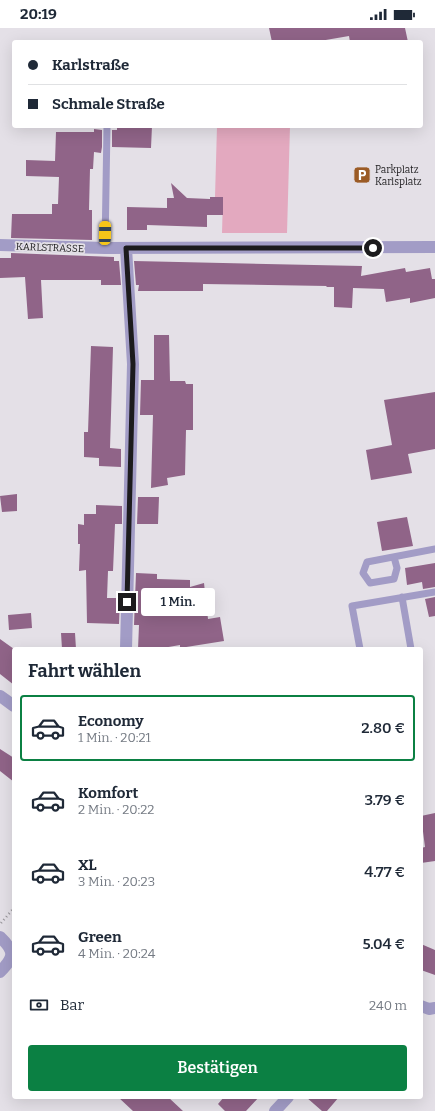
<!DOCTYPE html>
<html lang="de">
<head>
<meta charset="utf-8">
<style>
  :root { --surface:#fff; --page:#f2f2f3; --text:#1f2937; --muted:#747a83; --line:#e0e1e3; --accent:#0b8043 }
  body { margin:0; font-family:Bitter,serif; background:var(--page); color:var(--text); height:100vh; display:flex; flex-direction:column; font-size:15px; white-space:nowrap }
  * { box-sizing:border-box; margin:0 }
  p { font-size:13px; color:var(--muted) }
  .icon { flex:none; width:22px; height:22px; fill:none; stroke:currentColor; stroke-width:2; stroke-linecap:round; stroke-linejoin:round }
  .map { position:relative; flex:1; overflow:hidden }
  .panel { position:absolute; left:12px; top:619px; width:411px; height:452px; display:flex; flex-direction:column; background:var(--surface); border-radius:4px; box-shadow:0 4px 16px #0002 }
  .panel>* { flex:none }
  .banner { position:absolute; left:12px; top:12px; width:411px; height:88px; border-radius:4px; box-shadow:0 4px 16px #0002; display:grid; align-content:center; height:88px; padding:0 16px; background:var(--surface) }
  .end { position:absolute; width:18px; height:18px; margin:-9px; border:5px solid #1c1b1d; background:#fff; box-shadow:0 0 0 2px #fff }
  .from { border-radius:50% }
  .bubble { position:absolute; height:28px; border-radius:4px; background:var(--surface); box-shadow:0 4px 16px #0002; font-size:13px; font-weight:600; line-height:28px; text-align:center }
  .car { position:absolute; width:12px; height:24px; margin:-12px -6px; border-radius:5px; box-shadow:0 0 3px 1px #0007; background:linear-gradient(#f5c518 24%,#345 0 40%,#f5c518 0 76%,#345 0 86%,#f5c518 0) }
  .banner b { display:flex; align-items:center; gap:14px; height:38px; font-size:15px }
  .banner b+b { border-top:1px solid var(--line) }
  .banner i { width:10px; height:10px; background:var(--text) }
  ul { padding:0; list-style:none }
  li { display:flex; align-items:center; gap:12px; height:66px; margin:0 8px 6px; padding:0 8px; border:2px solid transparent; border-radius:4px }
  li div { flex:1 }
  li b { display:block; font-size:15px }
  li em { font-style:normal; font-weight:600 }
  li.on { border-color:var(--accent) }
  li>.icon { width:36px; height:36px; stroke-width:1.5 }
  h2 { padding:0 16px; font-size:18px; line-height:48px }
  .pay { display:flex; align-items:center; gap:10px; height:44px; padding:0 16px; font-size:15px }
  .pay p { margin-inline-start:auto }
  .action { display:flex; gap:8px; margin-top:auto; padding:8px 16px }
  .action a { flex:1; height:46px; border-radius:4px; background:var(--accent); color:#fff; font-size:16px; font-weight:600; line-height:46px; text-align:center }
  .status { display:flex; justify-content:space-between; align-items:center; height:28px; padding:0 20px; background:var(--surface); direction:ltr }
  .status svg { height:11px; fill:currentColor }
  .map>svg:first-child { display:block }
  .green { fill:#e3a9bf }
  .building { fill:#906488 }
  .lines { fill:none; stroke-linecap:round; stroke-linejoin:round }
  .path { stroke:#959297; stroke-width:2.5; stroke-dasharray:1 3; stroke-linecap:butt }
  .lane { stroke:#a29cc6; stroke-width:7 }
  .street { stroke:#a29cc6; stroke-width:12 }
  .route { stroke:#1c1b1d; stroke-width:5 }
  .labels { text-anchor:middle; stroke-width:3.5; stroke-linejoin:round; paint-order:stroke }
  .poi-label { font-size:10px; fill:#1c1b1d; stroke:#e4e0e7; text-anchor:start }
  .street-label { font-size:10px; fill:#1c1b1d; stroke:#e4e0e7 }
</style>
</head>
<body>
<div class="status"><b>20:19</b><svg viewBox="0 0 49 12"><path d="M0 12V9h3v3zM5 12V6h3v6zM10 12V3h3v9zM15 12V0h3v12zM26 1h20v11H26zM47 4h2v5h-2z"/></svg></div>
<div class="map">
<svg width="435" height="1083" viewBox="0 0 435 1083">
  <rect width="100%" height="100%" fill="#e4e0e7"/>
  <path class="green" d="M217 98H290L287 205H222L223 169H215Z"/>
  <path class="building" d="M269 0H405L408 14H350L349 8 314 14H272Z
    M117 98H152L151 120 112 119V102H117Z
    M94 101 102 102V119L101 125 94 124 93 141H90L89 182H92V212L11 210 12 186H52V176H58L59 149 26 148V132L55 133 56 104H94Z
    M171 155 187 170 210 171V169H223V187H207V199L147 197V202H127V179L167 180V170H174Z
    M11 225 114 229V233H119L121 257H101V252H41L43 290 28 291 25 249 0 250V230H11Z
    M134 233 362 238 361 248 405 240 406 244 430 240 432 251H435V270L410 275V270L386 274 384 261 353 260 352 280 334 279V259H326L327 258 203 256V263H138L139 257H136Z
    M154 307H169L170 353H185L186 356H193V402H186L185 447 167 450 168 457 151 460 153 387H140L141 352H154Z
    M91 318 113 319 110 420 121 421V439L99 438V430L84 429V404H88Z
    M435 364V421L408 426 412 445 371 452 366 422 392 417 384 372Z
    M17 466V483L2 484 0 468Z
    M138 469H159L158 496H137Z
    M96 477 122 478V496H115L113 543H108L107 570H120L119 596 87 595 86 542 79 543 80 516H78V496L84 497V486H96Z
    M407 489 413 518 382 523 377 494Z
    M435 535V559L423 561 422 554 407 557 405 540Z
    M136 545 157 546V551L190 552V559L204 555 208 591 220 589 224 613 180 620V617L157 621H138L139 597H134Z
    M435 569V588L429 589 425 571Z
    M31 585 32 600 9 602 8 587Z
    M61 605H75L76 621H62Z
    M0 611 14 621V657L0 646Z
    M0 721 14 730V754L0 743Z
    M435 785V833L421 835V820L425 819 421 788Z
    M421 916 435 922V947L421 942Z
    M118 1069H168L183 1083H133Z
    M224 1069H259L246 1083H225L218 1076Z
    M306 1069H339L327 1083H322Z"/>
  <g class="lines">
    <path class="path" d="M1 895 14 880"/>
    <path class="lane" d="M105 220 107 98
      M394 529 397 540 394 551 370 555 363 545 367 534 435 521
      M402 569 411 621
      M360 621 352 578 435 564"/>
    <path class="street" d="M0 217 105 220 435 219
      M126 621 133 336 126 220
      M0 668 14 678
      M0 909C16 924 14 929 0 944
      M421 978 429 981 435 980
      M275 1083 288 1069"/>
  </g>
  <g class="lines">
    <path class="route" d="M127 574 133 336 126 220H373"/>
  </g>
  <defs>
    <g id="parking-square" transform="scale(0.9)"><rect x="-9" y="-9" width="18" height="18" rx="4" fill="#9b5b25" stroke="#e4e0e7"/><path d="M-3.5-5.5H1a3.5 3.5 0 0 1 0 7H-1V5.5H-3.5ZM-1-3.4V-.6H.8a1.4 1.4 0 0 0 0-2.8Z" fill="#fff"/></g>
  </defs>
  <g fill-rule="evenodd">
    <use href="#parking-square" x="362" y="147"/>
  </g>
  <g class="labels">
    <g class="poi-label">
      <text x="375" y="145">Parkplatz<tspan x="375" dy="12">Karlsplatz</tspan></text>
    </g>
    <g class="street-label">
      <text transform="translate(50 219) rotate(2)" y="4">KARLSTRASSE</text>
    </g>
  </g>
</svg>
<i class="end from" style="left:373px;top:220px"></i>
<i class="end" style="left:127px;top:574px"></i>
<div class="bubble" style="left:141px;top:560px;width:74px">1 Min.</div>
<i class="car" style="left:105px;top:205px;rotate:1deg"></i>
<div class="banner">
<b><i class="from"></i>Karlstraße</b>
<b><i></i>Schmale Straße</b>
</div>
<section class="panel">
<h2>Fahrt wählen</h2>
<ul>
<li class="on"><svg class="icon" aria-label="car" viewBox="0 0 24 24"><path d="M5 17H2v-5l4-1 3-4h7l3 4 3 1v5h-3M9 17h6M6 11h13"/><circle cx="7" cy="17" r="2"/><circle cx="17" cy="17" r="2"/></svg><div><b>Economy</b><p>1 Min. · 20:21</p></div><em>2.80 €</em></li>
<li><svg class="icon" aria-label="car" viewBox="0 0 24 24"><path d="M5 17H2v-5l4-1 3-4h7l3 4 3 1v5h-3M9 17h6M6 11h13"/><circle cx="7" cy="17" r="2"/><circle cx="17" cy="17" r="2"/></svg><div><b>Komfort</b><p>2 Min. · 20:22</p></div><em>3.79 €</em></li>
<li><svg class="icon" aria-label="car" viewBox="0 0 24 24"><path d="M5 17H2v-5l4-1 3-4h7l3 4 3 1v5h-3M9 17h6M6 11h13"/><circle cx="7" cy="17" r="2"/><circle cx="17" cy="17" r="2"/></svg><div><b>XL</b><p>3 Min. · 20:23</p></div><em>4.77 €</em></li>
<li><svg class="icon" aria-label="car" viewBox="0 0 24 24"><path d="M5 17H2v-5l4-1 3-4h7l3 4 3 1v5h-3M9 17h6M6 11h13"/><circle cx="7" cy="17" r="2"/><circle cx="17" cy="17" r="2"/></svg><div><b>Green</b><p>4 Min. · 20:24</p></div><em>5.04 €</em></li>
</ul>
<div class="pay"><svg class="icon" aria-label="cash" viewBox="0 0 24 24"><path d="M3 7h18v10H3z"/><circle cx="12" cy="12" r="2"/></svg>Bar<p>240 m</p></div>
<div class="action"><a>Bestätigen</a></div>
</section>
</div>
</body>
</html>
